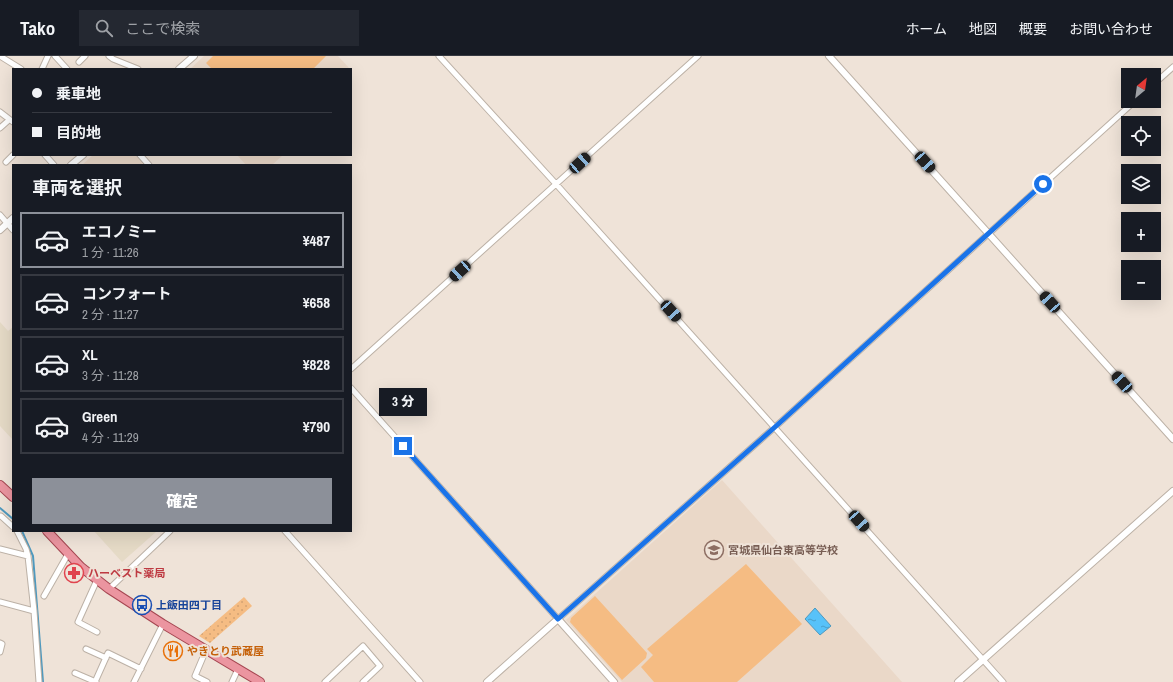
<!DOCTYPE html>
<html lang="ja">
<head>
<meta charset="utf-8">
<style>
  :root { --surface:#171b24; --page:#242831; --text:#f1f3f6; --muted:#9ea1a6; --line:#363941; --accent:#8c9099 }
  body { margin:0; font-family:"Archivo Narrow","Noto Sans JP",sans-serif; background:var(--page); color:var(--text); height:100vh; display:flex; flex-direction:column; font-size:15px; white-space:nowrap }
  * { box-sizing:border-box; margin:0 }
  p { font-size:13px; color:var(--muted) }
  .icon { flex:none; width:22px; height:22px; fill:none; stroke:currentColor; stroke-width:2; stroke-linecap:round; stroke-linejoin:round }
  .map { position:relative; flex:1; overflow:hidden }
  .panel { position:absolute; left:12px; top:108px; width:340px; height:368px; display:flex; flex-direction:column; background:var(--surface); border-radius:0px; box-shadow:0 4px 16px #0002 }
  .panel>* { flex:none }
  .banner { position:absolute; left:12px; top:12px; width:340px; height:88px; border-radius:0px; box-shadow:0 4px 16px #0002; display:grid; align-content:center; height:88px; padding:0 20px; background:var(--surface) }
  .needle { width:26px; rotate:29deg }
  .fabs { position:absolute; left:1121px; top:12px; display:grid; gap:8px }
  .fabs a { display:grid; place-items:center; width:40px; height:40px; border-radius:0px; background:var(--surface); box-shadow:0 4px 16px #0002; font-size:20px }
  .end { position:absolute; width:18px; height:18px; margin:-9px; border:5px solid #1a73e8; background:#fff; box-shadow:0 0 0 2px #fff }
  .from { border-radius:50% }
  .bubble { position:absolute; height:28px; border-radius:0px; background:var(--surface); box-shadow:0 4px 16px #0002; font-size:13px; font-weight:800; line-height:28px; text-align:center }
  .car { position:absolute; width:12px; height:24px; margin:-12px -6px; border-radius:5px; box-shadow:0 0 3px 1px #0007; background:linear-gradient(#222 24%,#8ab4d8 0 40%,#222 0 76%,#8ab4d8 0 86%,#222 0) }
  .banner b { display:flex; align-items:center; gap:14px; height:38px; font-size:15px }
  .banner b+b { border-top:1px solid var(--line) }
  .banner i { width:10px; height:10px; background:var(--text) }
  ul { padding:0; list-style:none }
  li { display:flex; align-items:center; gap:12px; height:56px; margin:0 8px 6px; padding:0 12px; border:2px solid var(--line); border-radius:0px }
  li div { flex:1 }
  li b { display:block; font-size:15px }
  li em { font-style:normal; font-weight:800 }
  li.on { border-color:var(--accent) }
  li>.icon { width:36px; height:36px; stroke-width:1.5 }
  h2 { padding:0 20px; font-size:18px; line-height:48px }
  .button { display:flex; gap:8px; margin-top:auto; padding:8px 20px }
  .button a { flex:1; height:46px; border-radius:0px; background:var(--accent); color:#fff; font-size:16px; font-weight:800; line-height:46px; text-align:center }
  header { display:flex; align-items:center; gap:24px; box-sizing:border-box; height:56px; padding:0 20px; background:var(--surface); border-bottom:1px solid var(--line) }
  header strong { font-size:19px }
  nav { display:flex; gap:22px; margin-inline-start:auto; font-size:14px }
  .search { width:280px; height:36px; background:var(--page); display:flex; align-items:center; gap:10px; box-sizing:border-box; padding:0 14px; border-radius:0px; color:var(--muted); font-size:15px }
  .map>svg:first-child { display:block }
  .commercial { fill:#e5dac6 }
  .built { fill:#ead8c8 }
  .grass { fill:url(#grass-dots) }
  .pitch { fill:#f5bc83 }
  .water { fill:url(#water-ripples); stroke:#4f99be }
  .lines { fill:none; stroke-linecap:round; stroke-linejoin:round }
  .stream { stroke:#4f99be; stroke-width:2 }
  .minor-casing { stroke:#bcb1a6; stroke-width:7 }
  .tertiary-casing { stroke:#bcb1a6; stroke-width:8 }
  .primary-casing { stroke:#a54651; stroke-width:10 }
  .minor { stroke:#fff; stroke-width:5 }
  .tertiary { stroke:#fff; stroke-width:6 }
  .primary { stroke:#eb95a0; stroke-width:8 }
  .route { stroke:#1a73e8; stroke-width:5 }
  .labels { text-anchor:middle; stroke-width:4; stroke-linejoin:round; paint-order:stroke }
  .education-label { font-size:11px; font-weight:bold; fill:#785e54; stroke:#efe3d8; text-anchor:start }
  .health-label { font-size:11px; font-weight:bold; fill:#be3a42; stroke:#efe3d8; text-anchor:start }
  .transit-label { font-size:11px; font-weight:bold; fill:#164399; stroke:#efe3d8; text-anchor:start }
  .food-label { font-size:11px; font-weight:bold; fill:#c56008; stroke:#efe3d8; text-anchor:start }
</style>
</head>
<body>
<header>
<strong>Tako</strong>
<div class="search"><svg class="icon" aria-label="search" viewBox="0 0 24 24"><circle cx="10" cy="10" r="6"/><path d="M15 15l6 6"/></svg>ここで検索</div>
<nav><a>ホーム</a><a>地図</a><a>概要</a><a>お問い合わせ</a></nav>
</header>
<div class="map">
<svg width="1173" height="626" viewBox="0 0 1173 626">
  <defs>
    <pattern id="grass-dots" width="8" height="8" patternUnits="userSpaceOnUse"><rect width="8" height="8" fill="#f5bc83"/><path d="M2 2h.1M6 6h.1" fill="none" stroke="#d3a272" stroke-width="1.8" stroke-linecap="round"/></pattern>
    <pattern id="water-ripples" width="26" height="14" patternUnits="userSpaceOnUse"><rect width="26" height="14" fill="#57c2f9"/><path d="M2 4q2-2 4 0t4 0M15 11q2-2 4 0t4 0" fill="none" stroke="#499fca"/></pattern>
  </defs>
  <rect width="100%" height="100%" fill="#efe3d8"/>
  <path class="commercial" d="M0 266 8 275 13 271V384L0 370Z
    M94 475H157L122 506Z"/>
  <path class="built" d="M204 0H338L350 13H190Z
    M93 99H137L146 109H82Z
    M237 99H283L272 109H246Z
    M722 424 902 626H622L566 564Z"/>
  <path class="grass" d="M244 541 252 550 210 587 199 580Z"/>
  <path class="pitch" d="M213 0H326L313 13H212L206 7Z
    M746 508 802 568 737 626H654L641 611 653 599 647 593Z
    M595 540 647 597 646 602 622 624 570 566 571 562Z"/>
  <path class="water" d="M815 552 831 570 820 579 805 563Z"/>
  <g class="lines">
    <path class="stream" d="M0 452 13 463
      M22 475 33 500 43 626"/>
    <g class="minor-casing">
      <path id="minor" d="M0 0 21 13
        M55 0 67 13
        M109 0 113 3 138 13
        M439 0 556 128 1003 626
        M79 6 85 0
        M42 13 48 0
        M1154 28 1173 11
        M0 56 13 66
        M0 72 9 64
        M45 99 54 109
        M140 99 149 109
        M6 106 13 99
        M0 159 13 174
        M351 313 698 0
        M351 332 558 563 775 371 1135 45
        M0 460H1L13 471
        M17 475 26 493 28 500 34 555 39 626
        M285 475 420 626
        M0 493 28 500
        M109 533 170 475
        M44 540 68 498
        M0 546 34 555
        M97 576 78 566 97 524
        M0 587 2 588 0 596
        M86 593 106 602
        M206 594 195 620 207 626
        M75 617 96 626
        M95 626 108 597 141 613
        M134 626 163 568
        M232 626 238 613
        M325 626 363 590 380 610 363 626"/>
    </g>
    <g class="tertiary-casing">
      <path id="tertiary" d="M829 0 1173 383
        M179 13 194 0
        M71 109 83 99
        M0 174 13 162
        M487 626 558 563 614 626
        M958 626 1173 435"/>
    </g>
    <g class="primary-casing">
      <path id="primary" d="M0 429 13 441
        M47 475 81 511 109 533 163 568 260 626"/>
    </g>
    <use href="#minor" class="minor"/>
    <use href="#tertiary" class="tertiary"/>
    <use href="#primary" class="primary"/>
  </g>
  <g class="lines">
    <path class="route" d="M403 390 558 563 775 371 1043 128"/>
  </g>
  <defs>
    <g id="school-ring" transform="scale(1)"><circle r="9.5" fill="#efe3d8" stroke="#8d6e63" stroke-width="1.5"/><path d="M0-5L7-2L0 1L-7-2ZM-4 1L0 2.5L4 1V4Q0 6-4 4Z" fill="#8d6e63"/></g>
    <g id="pharmacy-ring" transform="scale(1)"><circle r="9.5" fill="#efe3d8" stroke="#e0444e" stroke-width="1.5"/><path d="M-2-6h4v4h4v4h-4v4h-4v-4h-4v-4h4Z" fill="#e0444e"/></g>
    <g id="bus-ring" transform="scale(1)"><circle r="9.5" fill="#efe3d8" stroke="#1a4fb4" stroke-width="1.5"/><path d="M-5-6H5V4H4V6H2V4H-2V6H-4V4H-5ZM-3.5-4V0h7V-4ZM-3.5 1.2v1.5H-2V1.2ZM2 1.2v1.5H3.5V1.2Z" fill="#1a4fb4"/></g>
    <g id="restaurant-ring" transform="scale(1)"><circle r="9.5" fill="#efe3d8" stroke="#e8710a" stroke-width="1.5"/><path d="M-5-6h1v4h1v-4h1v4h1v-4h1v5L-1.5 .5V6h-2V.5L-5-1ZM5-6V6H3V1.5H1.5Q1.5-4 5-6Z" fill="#e8710a"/></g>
  </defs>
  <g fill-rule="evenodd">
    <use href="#school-ring" x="714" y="494"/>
    <use href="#pharmacy-ring" x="74" y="517"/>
    <use href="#bus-ring" x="142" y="549"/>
    <use href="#restaurant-ring" x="173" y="595"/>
  </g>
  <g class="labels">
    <g class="education-label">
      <text x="728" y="498">宮城県仙台東高等学校</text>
    </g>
    <g class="health-label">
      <text x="88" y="521">ハーベスト薬局</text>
    </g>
    <g class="transit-label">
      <text x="156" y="553">上飯田四丁目</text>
    </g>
    <g class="food-label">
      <text x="187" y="599">やきとり武蔵屋</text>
    </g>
  </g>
</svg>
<div class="fabs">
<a><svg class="needle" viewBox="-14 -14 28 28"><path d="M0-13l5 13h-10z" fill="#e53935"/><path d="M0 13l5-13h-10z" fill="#9ea1a6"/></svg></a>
<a><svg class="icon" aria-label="locate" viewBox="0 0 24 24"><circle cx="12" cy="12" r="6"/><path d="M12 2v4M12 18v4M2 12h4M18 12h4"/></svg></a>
<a><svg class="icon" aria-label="layers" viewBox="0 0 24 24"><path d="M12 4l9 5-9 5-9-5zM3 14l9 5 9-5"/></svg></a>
<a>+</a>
<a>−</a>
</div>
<i class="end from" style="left:1043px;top:128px"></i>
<i class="end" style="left:403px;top:390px"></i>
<div class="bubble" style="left:379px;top:332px;width:48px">3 分</div>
<i class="car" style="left:925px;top:106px;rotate:138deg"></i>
<i class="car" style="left:580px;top:107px;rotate:48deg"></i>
<i class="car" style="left:460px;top:215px;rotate:228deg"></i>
<i class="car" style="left:1050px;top:246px;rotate:318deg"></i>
<i class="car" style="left:671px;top:255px;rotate:138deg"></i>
<i class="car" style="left:1122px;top:326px;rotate:318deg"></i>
<i class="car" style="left:859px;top:465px;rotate:138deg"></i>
<div class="banner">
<b><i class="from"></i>乗車地</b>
<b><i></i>目的地</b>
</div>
<section class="panel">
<h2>車両を選択</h2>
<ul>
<li class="on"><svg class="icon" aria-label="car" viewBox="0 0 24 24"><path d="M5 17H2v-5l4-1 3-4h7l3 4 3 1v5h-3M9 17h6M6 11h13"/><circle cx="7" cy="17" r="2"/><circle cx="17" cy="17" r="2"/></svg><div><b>エコノミー</b><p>1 分 · 11:26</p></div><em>¥487</em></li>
<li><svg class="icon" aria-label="car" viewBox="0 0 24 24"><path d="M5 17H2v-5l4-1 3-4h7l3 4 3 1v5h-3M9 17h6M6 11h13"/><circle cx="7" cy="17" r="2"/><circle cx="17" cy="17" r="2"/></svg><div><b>コンフォート</b><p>2 分 · 11:27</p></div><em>¥658</em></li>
<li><svg class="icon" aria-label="car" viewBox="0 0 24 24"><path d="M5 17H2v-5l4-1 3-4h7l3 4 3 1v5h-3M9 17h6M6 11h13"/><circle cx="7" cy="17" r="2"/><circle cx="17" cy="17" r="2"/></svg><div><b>XL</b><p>3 分 · 11:28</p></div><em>¥828</em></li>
<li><svg class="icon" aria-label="car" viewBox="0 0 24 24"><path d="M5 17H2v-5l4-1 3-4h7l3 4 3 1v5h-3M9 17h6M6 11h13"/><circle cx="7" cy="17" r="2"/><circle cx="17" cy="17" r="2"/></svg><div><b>Green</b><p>4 分 · 11:29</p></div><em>¥790</em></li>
</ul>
<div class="button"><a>確定</a></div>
</section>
</div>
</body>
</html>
